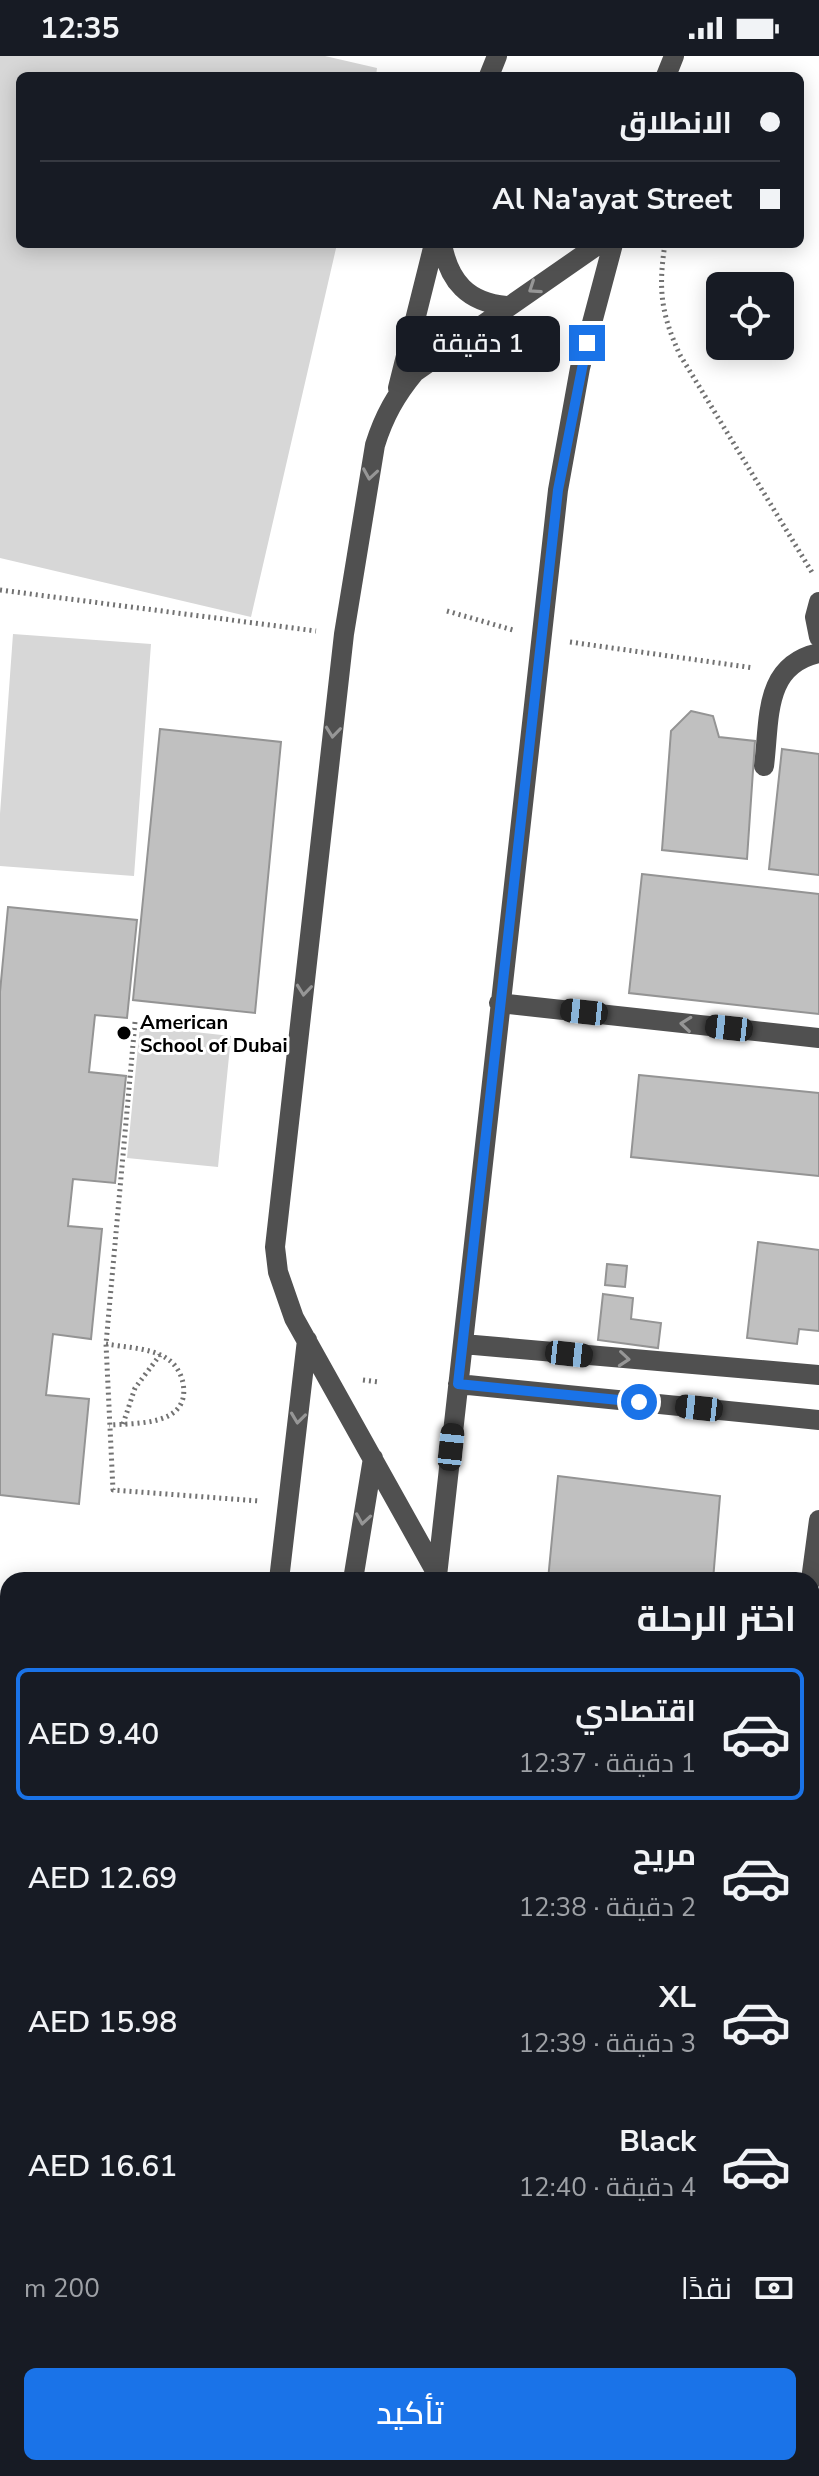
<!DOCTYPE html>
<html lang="ar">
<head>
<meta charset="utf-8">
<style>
  :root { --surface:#171b24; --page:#20242c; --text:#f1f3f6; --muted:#9ea1a6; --line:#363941; --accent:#1a73e8 }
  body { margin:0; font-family:"Nunito Sans",Cairo,sans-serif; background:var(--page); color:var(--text); direction:rtl; height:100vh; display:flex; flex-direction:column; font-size:30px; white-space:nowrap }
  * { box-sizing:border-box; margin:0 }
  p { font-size:26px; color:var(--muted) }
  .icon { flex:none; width:44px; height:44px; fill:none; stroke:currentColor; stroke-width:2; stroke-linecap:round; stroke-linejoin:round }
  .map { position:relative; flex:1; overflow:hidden; direction:ltr }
  .sheet { position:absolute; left:0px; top:1516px; width:820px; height:904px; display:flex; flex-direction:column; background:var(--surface); border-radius:24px 24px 0 0; box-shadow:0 4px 20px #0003; direction:rtl }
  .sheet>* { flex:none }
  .hud { position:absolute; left:16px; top:16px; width:788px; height:176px; border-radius:12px; box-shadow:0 4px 20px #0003; direction:rtl; display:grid; align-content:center; height:176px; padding:0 24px; background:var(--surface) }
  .buttons { position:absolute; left:706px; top:216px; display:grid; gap:16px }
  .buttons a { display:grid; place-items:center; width:88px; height:88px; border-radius:12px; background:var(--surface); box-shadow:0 4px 20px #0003; font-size:40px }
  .end { position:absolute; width:36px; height:36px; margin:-18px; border:10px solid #1a73e8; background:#fff; box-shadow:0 0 0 4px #fff }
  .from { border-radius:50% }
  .bubble { position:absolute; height:56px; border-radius:12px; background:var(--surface); box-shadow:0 4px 20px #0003; font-size:26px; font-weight:600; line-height:56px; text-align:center; direction:rtl }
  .car { position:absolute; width:24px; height:48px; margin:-24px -12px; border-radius:10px; box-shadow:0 0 6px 2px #0007; background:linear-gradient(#222 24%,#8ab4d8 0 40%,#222 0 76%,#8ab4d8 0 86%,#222 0) }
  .hud b { display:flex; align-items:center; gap:28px; height:76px; font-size:30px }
  .hud b+b { border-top:2px solid var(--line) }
  .hud i { width:20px; height:20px; background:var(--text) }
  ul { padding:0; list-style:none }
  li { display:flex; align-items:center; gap:24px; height:132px; margin:0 16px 12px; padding:0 8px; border:4px solid transparent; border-radius:12px }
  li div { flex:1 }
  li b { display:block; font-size:30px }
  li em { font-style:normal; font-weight:600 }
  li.selected { border-color:var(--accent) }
  li>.icon { width:72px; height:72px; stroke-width:1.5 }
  h2 { padding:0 24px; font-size:36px; line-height:96px }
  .pay { display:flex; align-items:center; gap:20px; height:88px; padding:0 24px; font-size:30px }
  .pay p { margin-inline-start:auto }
  .primary-button { display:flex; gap:16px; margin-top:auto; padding:16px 24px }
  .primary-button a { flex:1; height:92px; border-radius:12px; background:var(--accent); color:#fff; font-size:32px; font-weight:600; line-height:92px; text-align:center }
  .status { display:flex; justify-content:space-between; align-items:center; height:56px; padding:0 40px; background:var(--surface); direction:ltr }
  .status svg { height:22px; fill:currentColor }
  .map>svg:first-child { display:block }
  .green { fill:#d7d7d7 }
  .building { fill:#c0c0c0; stroke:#949494; stroke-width:2 }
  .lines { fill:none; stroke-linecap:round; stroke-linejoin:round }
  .major-casing { stroke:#dbdbdb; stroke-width:22 }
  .path { stroke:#727272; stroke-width:5; stroke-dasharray:2 4; stroke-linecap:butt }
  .minor { stroke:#505050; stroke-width:20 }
  .major { stroke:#000; stroke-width:20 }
  .oneway { stroke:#969696 }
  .route { stroke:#1a73e8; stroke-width:10 }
  .poi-dot { fill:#000; stroke:#fff; stroke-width:3 }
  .labels { text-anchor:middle; stroke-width:6; stroke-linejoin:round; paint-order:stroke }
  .poi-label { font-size:20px; font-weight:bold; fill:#000; stroke:#fff; text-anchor:start }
</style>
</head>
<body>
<div class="status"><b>12:35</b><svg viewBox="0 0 49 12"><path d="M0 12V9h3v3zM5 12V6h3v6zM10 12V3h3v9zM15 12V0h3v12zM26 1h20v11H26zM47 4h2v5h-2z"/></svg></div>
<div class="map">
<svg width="819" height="2420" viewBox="0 0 819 2420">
  <rect width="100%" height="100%" fill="#fff"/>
  <path class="green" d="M0 0H325L377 12 376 20H20V188H337L251 561 0 502Z
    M13 578 151 588 134 820 0 810V758Z
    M140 970 231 980 218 1111 127 1102Z"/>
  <path class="building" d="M691 655 713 660 719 681 755 685 747 803 662 794 671 675Z
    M160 673 281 686 255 957 133 944Z
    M782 693 819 698V819L769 813Z
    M642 818 819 838V958L629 937Z
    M8 851 137 864 127 962 95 959 89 1016 126 1020 115 1127 73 1123 68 1170 102 1173 91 1283 53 1278 46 1339 89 1343 79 1448 0 1439V936Z
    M639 1019 819 1037V1120L631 1101Z
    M758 1186 819 1194V1275L799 1273 797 1288 747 1282Z
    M607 1208 627 1210 625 1231 605 1229Z
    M603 1238 633 1242 631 1263 661 1267 658 1292 598 1284Z
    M558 1420 720 1440 713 1524H548Z
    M814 2021H819V2046L812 2045Z
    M812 2059H819V2098L812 2097Z
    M0 2102 8 2103V2199L0 2198Z
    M812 2106 819 2107V2158L812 2157Z
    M812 2251 819 2252 818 2297H812Z
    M4 2285 8 2286V2412H31L30 2420H0Z
    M128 2412H228L230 2420H127Z
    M490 2412H598L587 2420H480Z
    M672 2412H787L797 2413 796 2420H672Z"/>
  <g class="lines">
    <g class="major-casing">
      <path id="major" d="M0 1732 8 1733
        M0 1817 8 1818
        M812 1826 819 1827
        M812 1903 819 1904"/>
    </g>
    <path class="path" d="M665 188C658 233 661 258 680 299L813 518
      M0 534 316 575
      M447 555 513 574
      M570 586 754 612
      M135 966 106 1288 113 1434 259 1445
      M106 1288C124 1291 151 1292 166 1302 175 1307 181 1317 183 1327 191 1370 137 1367 109 1369
      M363 1324 379 1326
      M123 1368 135 1332 160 1299"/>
    <path class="minor" d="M489 20 497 0
      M666 20 674 0
      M442 188C449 226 468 246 506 250
      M398 332 434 188
      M819 546 815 561 819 581
      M764 710C770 663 763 609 819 597
      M499 947 819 982
      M463 1288 819 1319
      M458 1328 819 1364
      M437 1518 294 1262 278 1216 275 1191 344 578 375 389C384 360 396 339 415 316L599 188
      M437 1520 558 434 580 312 613 188
      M279 1524 307 1284
      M353 1524 373 1402
      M811 1524 819 1464
      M0 1605 8 1606
      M0 1888 8 1890
      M812 1963 819 1964"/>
    <use href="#major" class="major"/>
  </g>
  <defs><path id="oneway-chevron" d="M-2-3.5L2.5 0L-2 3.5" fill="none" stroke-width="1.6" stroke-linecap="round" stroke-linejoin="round" transform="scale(2)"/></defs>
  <g class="oneway">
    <use href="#oneway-chevron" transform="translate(534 232) rotate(146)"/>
    <use href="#oneway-chevron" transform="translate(370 418) rotate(99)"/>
    <use href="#oneway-chevron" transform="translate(333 676) rotate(96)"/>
    <use href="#oneway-chevron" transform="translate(304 934) rotate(96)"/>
    <use href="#oneway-chevron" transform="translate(686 968) rotate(-174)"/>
    <use href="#oneway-chevron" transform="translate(624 1303) rotate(5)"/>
    <use href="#oneway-chevron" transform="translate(298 1362) rotate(97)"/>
    <use href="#oneway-chevron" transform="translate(363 1463) rotate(99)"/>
  </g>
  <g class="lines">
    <path class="route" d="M587 287 558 434 458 1328 639 1346"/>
  </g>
  <circle class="poi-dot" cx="124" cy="977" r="8"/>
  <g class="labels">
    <g class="poi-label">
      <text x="140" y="973">American<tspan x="140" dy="23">School of Dubai</tspan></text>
    </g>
  </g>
</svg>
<div class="buttons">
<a><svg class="icon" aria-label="locate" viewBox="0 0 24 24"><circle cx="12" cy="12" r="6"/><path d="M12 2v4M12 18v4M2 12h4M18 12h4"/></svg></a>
</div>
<i class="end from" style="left:639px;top:1346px"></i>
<i class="end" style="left:587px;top:287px"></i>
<div class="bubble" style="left:396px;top:260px;width:164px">1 دقيقة</div>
<i class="car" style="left:584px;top:956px;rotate:276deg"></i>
<i class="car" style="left:729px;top:972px;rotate:276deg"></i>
<i class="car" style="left:569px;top:1298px;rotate:96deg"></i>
<i class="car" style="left:699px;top:1352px;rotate:276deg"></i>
<i class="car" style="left:451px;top:1391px;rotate:6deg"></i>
<div class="hud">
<b><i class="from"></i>الانطلاق</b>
<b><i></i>Al Na'ayat Street</b>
</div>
<section class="sheet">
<h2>اختر الرحلة</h2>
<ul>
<li class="selected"><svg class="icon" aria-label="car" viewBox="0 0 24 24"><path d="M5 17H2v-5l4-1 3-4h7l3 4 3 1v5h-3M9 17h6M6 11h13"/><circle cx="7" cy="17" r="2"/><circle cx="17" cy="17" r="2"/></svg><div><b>اقتصادي</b><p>1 دقيقة · 12:37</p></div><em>AED 9.40</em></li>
<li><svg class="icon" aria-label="car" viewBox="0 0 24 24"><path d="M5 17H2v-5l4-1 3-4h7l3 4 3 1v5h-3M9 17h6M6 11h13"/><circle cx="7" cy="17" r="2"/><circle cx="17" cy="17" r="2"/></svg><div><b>مريح</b><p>2 دقيقة · 12:38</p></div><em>AED 12.69</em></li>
<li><svg class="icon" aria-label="car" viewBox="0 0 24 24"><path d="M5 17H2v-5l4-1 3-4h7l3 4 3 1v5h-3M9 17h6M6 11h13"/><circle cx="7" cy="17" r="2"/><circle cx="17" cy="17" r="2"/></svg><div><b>XL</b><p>3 دقيقة · 12:39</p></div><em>AED 15.98</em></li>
<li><svg class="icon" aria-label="car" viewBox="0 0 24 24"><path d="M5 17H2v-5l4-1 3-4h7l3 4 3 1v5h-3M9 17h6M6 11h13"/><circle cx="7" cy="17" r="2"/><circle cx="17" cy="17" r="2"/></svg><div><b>Black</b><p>4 دقيقة · 12:40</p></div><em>AED 16.61</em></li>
</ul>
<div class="pay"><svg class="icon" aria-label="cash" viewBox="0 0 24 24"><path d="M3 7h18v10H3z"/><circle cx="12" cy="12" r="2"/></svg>نقدًا<p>200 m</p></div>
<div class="primary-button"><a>تأكيد</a></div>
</section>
</div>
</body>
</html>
